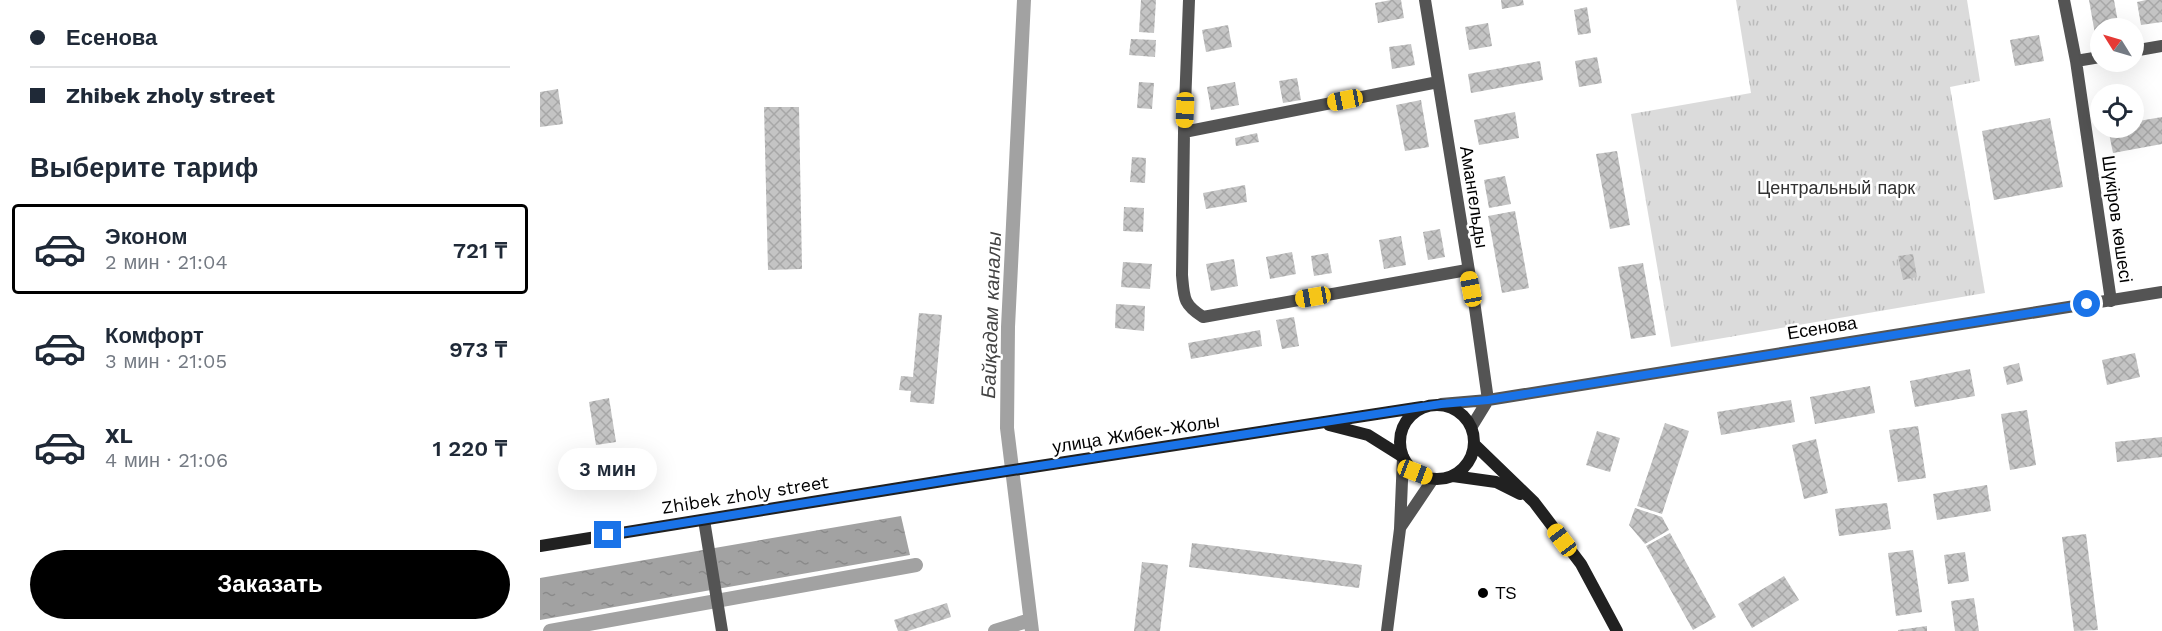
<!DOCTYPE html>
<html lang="ru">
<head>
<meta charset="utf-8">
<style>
  :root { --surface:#fff; --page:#f2f2f3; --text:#1f2937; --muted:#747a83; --line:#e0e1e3; --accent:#000 }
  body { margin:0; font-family:"Work Sans",sans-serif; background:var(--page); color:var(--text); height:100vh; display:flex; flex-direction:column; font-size:22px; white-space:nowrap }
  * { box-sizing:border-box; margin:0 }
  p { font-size:20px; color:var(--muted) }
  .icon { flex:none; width:33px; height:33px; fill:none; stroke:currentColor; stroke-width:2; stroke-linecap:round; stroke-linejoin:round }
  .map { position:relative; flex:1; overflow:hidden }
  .drawer { display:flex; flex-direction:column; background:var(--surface); width:540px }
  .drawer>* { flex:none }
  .guide { display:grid; align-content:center; height:132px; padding:0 30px; background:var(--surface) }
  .needle { width:39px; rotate:307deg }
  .tools { position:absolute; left:1550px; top:18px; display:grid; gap:12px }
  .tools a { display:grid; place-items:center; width:54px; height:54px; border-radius:50%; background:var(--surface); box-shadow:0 6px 24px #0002; font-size:30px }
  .end { position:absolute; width:27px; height:27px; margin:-14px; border:8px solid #1a73e8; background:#fff; box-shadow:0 0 0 3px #fff }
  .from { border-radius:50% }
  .bubble { position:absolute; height:42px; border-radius:21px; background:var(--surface); box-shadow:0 6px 24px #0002; font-size:20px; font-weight:600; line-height:42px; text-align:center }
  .car { position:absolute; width:18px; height:36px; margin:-18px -9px; border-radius:8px; box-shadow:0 0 4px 2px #0007; background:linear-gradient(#f5c518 24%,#345 0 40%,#f5c518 0 76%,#345 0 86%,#f5c518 0) }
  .guide b { display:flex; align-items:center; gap:21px; height:57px; font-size:22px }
  .guide b+b { border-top:2px solid var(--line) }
  .guide i { width:15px; height:15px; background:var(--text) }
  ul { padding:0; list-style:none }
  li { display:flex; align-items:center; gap:18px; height:90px; margin:0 12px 9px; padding:0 18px; border:3px solid transparent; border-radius:6px }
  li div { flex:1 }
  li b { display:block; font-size:22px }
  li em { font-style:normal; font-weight:600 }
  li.selected { border-color:var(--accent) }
  li>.icon { width:54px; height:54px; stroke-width:1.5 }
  h2 { padding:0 30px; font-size:27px; line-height:72px }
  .primary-button { display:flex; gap:12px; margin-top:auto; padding:12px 30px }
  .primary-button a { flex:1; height:69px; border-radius:36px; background:var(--accent); color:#fff; font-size:24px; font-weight:600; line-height:69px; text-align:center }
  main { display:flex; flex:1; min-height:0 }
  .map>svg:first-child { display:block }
  .park { fill:url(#park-tufts) }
  .water { fill:url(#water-ripples) }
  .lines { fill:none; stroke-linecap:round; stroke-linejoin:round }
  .canal { stroke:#a2a2a2; stroke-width:14 }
  .building { fill:url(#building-cross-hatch) }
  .minor { stroke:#545454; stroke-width:12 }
  .tertiary { stroke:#545454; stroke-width:12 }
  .secondary { stroke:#212121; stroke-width:12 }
  .route { stroke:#1a73e8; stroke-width:8 }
  .poi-dot { fill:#000; stroke:#fff; stroke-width:2 }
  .labels { text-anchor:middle; stroke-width:5; stroke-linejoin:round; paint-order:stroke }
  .park-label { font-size:18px; fill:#323232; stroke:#fff }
  .street-label { font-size:18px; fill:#000; stroke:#fff }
  .poi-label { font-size:18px; fill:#000; stroke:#fff; text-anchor:start }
  .water-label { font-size:20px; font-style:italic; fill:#434343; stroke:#fff }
</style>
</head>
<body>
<main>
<section class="drawer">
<div class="guide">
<b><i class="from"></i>Есенова</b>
<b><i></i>Zhibek zholy street</b>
</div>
<h2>Выберите тариф</h2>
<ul>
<li class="selected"><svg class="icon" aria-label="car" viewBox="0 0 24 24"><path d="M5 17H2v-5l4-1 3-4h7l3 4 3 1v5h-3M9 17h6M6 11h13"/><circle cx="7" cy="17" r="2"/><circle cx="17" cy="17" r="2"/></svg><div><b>Эконом</b><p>2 мин · 21:04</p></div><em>721 ₸</em></li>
<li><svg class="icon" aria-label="car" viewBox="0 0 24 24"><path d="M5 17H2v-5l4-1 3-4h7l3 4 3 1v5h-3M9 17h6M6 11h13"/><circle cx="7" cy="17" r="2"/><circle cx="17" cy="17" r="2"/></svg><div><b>Комфорт</b><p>3 мин · 21:05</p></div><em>973 ₸</em></li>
<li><svg class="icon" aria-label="car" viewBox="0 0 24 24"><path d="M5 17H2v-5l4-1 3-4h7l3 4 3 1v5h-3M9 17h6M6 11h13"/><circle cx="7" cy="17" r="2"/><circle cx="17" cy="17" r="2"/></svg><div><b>XL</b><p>4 мин · 21:06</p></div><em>1 220 ₸</em></li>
</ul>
<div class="primary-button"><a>Заказать</a></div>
</section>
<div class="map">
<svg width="1622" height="631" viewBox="0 0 1622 631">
  <defs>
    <pattern id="park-tufts" width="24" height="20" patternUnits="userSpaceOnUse" patternTransform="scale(1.5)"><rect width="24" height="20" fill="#dbdbdb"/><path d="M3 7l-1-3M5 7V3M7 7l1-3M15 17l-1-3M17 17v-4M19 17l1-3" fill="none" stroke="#bababa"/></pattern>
    <pattern id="water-ripples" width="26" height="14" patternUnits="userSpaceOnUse" patternTransform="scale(1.5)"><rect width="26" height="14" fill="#a2a2a2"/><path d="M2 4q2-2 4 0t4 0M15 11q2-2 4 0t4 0" fill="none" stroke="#8a8a8a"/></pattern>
    <pattern id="building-cross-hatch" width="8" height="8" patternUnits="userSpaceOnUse" patternTransform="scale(1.5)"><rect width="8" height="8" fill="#c4c4c4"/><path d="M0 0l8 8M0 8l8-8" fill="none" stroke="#a7a7a7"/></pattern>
  </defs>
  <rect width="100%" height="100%" fill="#fff"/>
  <path class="park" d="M1196 0H1427L1440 81 1410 87 1445 293 1131 347 1091 114 1211 93Z"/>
  <path class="water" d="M361 516 370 555 0 620V578Z"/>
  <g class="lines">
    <path class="canal" d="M484 0 468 327 467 428 492 631
      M10 631 376 565
      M455 631 490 620"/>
  </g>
  <path class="building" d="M601 0H616L614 33 599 32Z
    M851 0H861L864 18 838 23 835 3Z
    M961 0H983L984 5 962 9Z
    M1549 0H1574L1579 28H1560V33L1555 34Z
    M1606 0H1622V22L1601 25 1597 2Z
    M1047 7 1051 33 1038 35 1034 10Z
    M948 23 952 46 929 50 925 27Z
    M688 25 692 47 666 52 662 30Z
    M1499 35 1504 61 1475 66 1470 40Z
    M591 39 616 40 615 57 589 55Z
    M871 44 875 65 852 69 849 47Z
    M1057 57 1062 83 1039 87 1035 61Z
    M1000 61 1003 80 931 93 928 74Z
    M757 78 761 100 743 103 739 81Z
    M599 82 614 83 612 109 597 108Z
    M695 82 699 105 671 110 667 87Z
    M18 89 23 124 0 127V92Z
    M881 100 889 147 865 151 856 105Z
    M224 107H259L262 269 228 270Z
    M975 112 979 138 939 145 934 120Z
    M1622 117V144L1573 153 1568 128H1593V122Z
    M1510 118 1523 187 1454 200 1442 131Z
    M717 133 719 142 696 146 695 138Z
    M1077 151 1090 225 1070 229 1056 154Z
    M592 157 606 158 605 183 590 182Z
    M965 176 971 204 949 208 944 180Z
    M705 185 707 202 666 209 663 193Z
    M584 207 604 208 603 232 583 231Z
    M975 211 989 288 962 293 948 216Z
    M900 229 905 257 888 260 883 232Z
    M861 236 866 265 844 269 839 240Z
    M752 252 756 274 730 279 726 257Z
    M788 253 792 273 774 276 771 256Z
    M1373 254 1377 277 1363 280 1358 256Z
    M694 259 698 286 671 291 666 264Z
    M583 262 612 264 610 289 581 287Z
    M1103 263 1116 335 1091 339 1078 267Z
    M576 304 605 306 604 331 575 328Z
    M379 313 402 315 394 404 370 402 371 391 359 390 361 376 373 377Z
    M754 317 759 346 742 349 736 320Z
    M720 330 722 346 651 359 648 343Z
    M1595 353 1600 377 1567 385 1562 360Z
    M1479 363 1483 381 1467 385 1463 367Z
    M1430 369 1435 396 1375 407 1370 381Z
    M1330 386 1335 413 1275 424 1270 397Z
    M69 398 76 442 56 445 49 402Z
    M1251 400 1255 422 1181 435 1177 412Z
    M1487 410 1496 465 1470 470 1461 414Z
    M1125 423 1149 431 1122 514 1097 506Z
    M1378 426 1386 478 1358 482 1349 430Z
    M1057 431 1080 438 1070 472 1046 465Z
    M1622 437V457L1577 462 1575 442Z
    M1276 439 1288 493 1264 499 1252 445Z
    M1447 485 1451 511 1397 520 1393 494Z
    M1347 503 1351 529 1299 536 1295 509Z
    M1095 508 1122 517 1129 530 1105 544 1089 525Z
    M1130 533 1176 617 1153 630 1106 546Z
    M1546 534 1558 630 1534 631 1522 537Z
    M652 543 822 565 819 588 649 567Z
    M1373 550 1382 612 1356 616 1348 553Z
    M1425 552 1429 581 1408 584 1404 555Z
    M602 562 628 565 620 631H594Z
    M1244 576 1259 600 1212 628 1198 604Z
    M1434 598 1439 631H1415L1411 601Z
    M407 603 411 617 368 631H358L354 620Z
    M1387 626V631H1358V630Z"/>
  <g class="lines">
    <path class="minor" d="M649 0 644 132 642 275C644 298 643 304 663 317L927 270
      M885 0 935 308 948 400
      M1524 0 1536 61 1571 301
      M1593 51 1622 46
      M1536 61 1560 57
      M644 132 898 82
      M860 528 893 479
      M847 631 860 529 863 457"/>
    <path class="tertiary" d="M901 404 948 400 1622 292
      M932 426 948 400
      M164 520 182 631"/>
    <path class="secondary" d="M860 442a37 37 0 1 1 74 0a37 37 0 1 1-74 0Z
      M789 425 828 435 863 457
      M935 445 994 502 1041 564 1077 631
      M913 476 956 482 980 494
      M0 546 415 479 882 407"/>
  </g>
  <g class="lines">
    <path class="route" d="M68 535 415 479 901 404 948 400 1547 304"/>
  </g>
  <circle class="poi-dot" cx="943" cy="593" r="6"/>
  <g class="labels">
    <g class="park-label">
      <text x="1296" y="194">Центральный парк</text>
    </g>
    <g class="street-label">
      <text transform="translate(934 197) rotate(81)" y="6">Амангельды</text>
      <text transform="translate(1577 219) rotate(82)" y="6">Шүкіров көшесі</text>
      <text transform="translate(1282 328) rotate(-9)" y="6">Есенова</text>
      <text transform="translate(596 434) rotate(-9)" y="6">улица Жибек-Жолы</text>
      <text transform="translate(205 495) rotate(-9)" y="6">Zhibek zholy street</text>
    </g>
    <g class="poi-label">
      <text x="955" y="599">TS</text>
    </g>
    <g class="water-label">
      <text transform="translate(451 315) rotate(-88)" y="7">Байқадам каналы</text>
    </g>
  </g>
</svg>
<div class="tools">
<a><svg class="needle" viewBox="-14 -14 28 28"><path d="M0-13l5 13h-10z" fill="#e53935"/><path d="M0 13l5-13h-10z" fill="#747a83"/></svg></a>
<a><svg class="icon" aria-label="locate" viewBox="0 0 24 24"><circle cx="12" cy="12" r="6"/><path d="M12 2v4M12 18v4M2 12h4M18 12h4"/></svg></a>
</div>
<i class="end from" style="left:1547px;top:304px"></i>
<i class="end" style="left:68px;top:535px"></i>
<div class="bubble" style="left:18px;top:448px;width:99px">3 мин</div>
<i class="car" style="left:805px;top:100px;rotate:259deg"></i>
<i class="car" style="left:645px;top:110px;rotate:182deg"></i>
<i class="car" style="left:931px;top:289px;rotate:349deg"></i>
<i class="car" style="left:773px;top:297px;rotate:260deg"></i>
<i class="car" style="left:875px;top:472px;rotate:111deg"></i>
<i class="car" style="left:1022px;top:540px;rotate:323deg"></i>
</div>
</main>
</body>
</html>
